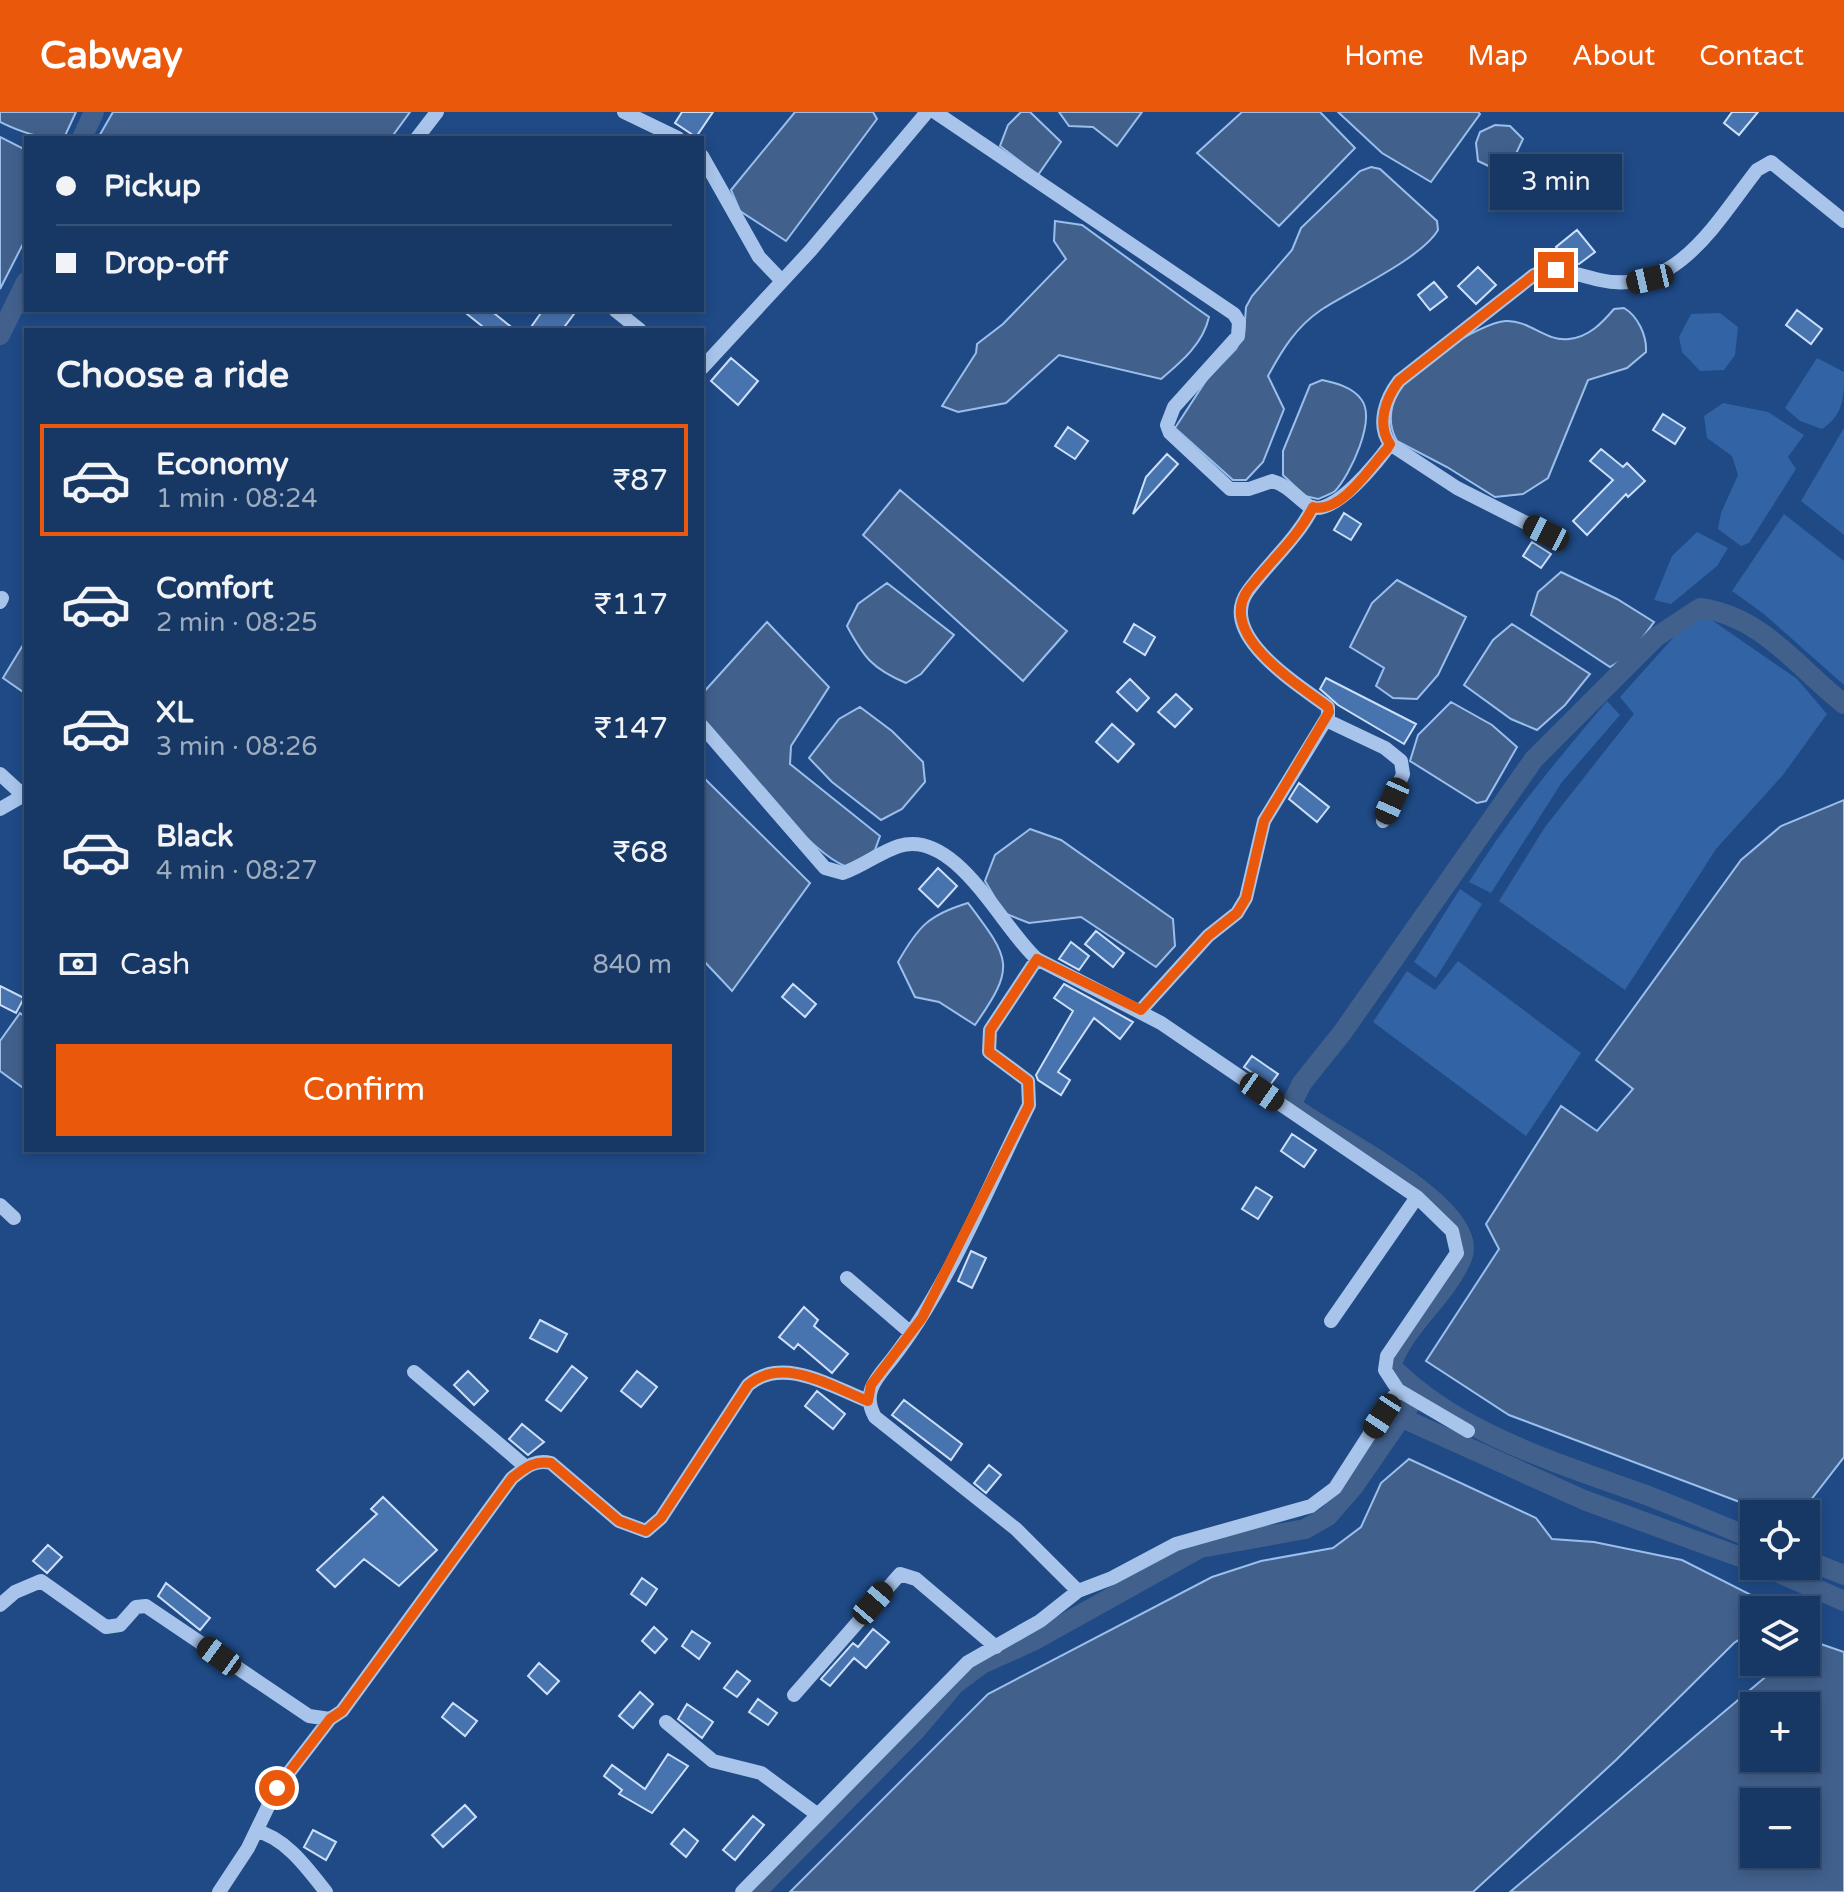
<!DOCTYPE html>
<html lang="en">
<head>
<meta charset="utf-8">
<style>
  :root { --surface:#173864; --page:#24436d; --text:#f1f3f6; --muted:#9eacbf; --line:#365278; --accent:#ea580c }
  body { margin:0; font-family:"Varela Round",sans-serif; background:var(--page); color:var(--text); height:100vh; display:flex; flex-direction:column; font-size:30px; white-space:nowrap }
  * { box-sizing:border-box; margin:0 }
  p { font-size:26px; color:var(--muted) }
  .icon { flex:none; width:44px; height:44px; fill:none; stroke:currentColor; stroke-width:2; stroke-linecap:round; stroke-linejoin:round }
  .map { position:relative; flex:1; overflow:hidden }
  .sheet { position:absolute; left:24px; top:216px; width:680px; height:824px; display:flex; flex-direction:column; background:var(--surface); border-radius:0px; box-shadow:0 4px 12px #0003,0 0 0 2px var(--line) }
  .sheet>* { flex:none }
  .hud { position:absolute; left:24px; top:24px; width:680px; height:176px; border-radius:0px; box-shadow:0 4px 12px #0003,0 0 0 2px var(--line); display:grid; align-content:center; height:176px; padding:0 32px; background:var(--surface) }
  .buttons { position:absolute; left:1740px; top:1388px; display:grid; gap:16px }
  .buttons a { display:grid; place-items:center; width:80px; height:80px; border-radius:0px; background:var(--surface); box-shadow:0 4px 12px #0003,0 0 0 2px var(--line); font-size:40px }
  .end { position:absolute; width:36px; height:36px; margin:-18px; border:10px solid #ea580c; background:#fff; box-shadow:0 0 0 4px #fff }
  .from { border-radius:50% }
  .bubble { position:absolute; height:56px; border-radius:0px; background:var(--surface); box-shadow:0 4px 12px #0003,0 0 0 2px var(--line); font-size:26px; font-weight:600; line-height:56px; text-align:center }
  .car { position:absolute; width:24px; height:48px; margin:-24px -12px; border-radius:10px; box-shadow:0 0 6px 2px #0007; background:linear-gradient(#222 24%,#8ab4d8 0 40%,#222 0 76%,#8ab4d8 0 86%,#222 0) }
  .hud b { display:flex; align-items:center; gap:28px; height:76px; font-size:30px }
  .hud b+b { border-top:2px solid var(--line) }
  .hud i { width:20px; height:20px; background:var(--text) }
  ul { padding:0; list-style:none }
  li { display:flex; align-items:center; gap:24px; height:112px; margin:0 16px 12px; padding:0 16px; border:4px solid transparent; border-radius:0px }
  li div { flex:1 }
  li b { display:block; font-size:30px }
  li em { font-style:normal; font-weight:600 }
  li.on { border-color:var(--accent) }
  li>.icon { width:72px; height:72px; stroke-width:1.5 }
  h2 { padding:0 32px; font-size:36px; line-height:96px }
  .pay { display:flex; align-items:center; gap:20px; height:88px; padding:0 32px; font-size:30px }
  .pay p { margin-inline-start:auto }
  .action { display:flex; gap:16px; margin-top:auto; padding:16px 32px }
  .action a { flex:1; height:92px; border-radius:0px; background:var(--accent); color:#fff; font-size:32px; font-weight:600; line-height:92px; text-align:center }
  header { display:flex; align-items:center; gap:48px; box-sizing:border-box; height:112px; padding:0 40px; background:var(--accent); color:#fff }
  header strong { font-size:38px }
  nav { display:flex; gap:44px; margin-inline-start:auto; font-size:28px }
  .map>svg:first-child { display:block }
  .green { fill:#3263a4 }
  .water { fill:#41608c; stroke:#9bbfec; stroke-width:2; fill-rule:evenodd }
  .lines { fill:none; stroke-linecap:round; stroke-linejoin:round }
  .canal { stroke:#41608c; stroke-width:20 }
  .building { fill:#4773af; stroke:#ccdff8; stroke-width:2 }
  .minor { stroke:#a8c4ea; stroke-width:14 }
  .route { stroke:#ea580c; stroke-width:10 }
</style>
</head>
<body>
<header>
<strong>Cabway</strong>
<nav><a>Home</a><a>Map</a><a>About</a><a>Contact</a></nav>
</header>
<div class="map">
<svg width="1844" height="1780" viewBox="0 0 1844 1780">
  <rect width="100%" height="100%" fill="#1f4a86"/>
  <path class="green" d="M1720 201 1738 215 1735 243 1724 258 1700 259 1682 240 1679 225 1691 202Z
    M1817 246 1844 260C1844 286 1844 302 1822 317L1800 309 1785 296Z
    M1723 291 1768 300 1804 323 1788 345 1796 357 1749 431 1741 434 1718 417 1721 401 1738 363 1732 344 1707 326 1704 304Z
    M1844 316V423L1801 389Z
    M1784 402 1844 449V573L1764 502 1732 479Z
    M1697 420 1728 436 1717 454 1671 492 1654 488 1672 444Z
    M1706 504 1797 567 1827 602 1783 663 1716 737 1625 878 1499 789 1545 715 1634 602 1620 585 1681 517Z
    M1607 589 1620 603 1562 670 1491 781 1469 770C1509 705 1558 647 1607 589Z
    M1460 777 1482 792 1436 866 1414 850Z
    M1458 849 1581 941 1526 1024 1373 910 1407 859 1435 878Z"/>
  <path class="water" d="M0 0H76L64 26C39 26 22 21 0 10Z
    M113 0H410L391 26H98Z
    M795 0H873L877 7 786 129 740 99 731 78Z
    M1021 0H1030L1061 30 1038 63 1000 34 1008 13Z
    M1059 0H1142L1117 34 1093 15 1069 14Z
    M1242 0H1320L1355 36 1279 114 1197 41Z
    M1338 0H1478L1480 2 1431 70 1382 41Z
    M1495 13 1510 14 1523 27 1512 50 1499 59 1478 49 1476 31 1480 20Z
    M0 25 26 38V126L0 177Z
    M1371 55 1380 57 1437 109 1438 118C1422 146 1350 179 1321 198 1296 215 1282 238 1268 264L1284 297 1263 350 1246 368H1233L1175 316 1207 267 1236 237 1244 222 1246 195 1252 184 1292 138 1301 116 1360 59Z
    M1055 109 1082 113 1192 193 1209 205C1203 232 1181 250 1161 267L1059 243 1006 291 958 300 942 294 976 241 977 232 1003 212 1066 147 1054 129Z
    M1624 196C1638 204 1647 224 1646 240L1627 256 1588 268 1548 366 1523 382 1495 385 1447 355 1397 329C1388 313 1389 298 1397 282 1408 258 1478 211 1506 209 1530 208 1545 230 1569 227 1589 225 1602 211 1614 197Z
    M1322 268C1336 271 1352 275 1361 287 1377 307 1350 363 1335 379 1331 382 1323 385 1318 387L1305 384 1283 363V339L1310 273Z
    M900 378 1067 519 1023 569 863 423Z
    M1561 460 1617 487 1654 510 1630 543 1610 555 1531 503 1538 480Z
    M1397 468 1466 505 1438 563 1417 587 1393 586 1376 574 1384 556 1350 535 1372 491Z
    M887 471 954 523 921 562 906 571C873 557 864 546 847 514L858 492Z
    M767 510 829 575 791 634 790 652 880 724 875 738 851 756C812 748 731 640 702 606V582Z
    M1512 512 1590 562 1565 593 1537 618 1511 607 1464 573 1493 528Z
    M26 528V582L3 566Z
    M1451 590 1492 613 1517 635 1486 689 1477 691 1410 649 1418 623Z
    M860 595 892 619 923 650 925 670 902 697 881 708 832 670 809 646 839 607Z
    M702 664 810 771 732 879 702 847Z
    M1844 688V1345L1800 1402 1737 1389 1509 1303 1426 1249 1499 1137 1486 1112 1561 994 1597 1019 1633 977 1596 948 1741 748 1781 714Z
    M1030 717 1061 728 1173 807 1175 834 1156 855 1081 805 1029 811 1004 801 985 769 995 743Z
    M968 791C1011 848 1016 854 975 913L939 890 915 885 898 850C918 815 928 803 968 791Z
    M20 901 26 906V978L0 959V929Z
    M1409 1347 1536 1406 1552 1427 1594 1430 1682 1448 1773 1494 1770 1498H1754V1518L1734 1531 1616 1648 1473 1780H790L988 1582 1212 1465 1261 1449 1333 1436 1361 1415 1381 1371Z
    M1812 1529 1844 1540V1780H1510L1769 1562 1785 1550H1806V1534ZM1754 1594H1806V1646H1754ZM1754 1690H1806V1742H1754Z"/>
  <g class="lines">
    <path class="canal" d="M82 26 94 0
      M0 223 26 170
      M1400 1305 1584 1388 1754 1450
      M1754 1427C1718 1412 1682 1397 1646 1383 1558 1351 1458 1322 1391 1254 1404 1214 1445 1186 1462 1146 1484 1094 1322 1020 1291 993L1302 971 1342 921 1534 647 1656 525 1700 496C1762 504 1798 556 1844 592
      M1806 1448 1844 1463
      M1763 1454 1844 1489
      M756 1780 915 1619 955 1572 982 1552 1033 1529 1200 1436 1305 1417 1328 1404 1354 1374 1418 1281"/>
  </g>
  <path class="building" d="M682 0H713L696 25 675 11Z
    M1732 0H1758L1739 23 1724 11Z
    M1577 118 1595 140 1579 152 1568 150 1556 135Z
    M1478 155 1496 173 1476 192 1458 174Z
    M1434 170 1447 185 1430 198 1418 183Z
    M462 198H490L515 218H487Z
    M543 198H577L562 218H529Z
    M1797 198 1822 217 1811 232 1786 213Z
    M731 246 758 269 738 293 711 269Z
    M1663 302 1685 316 1675 332 1653 318Z
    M1068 315 1088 329 1075 347 1055 334Z
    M1601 337 1623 355 1627 351 1645 369 1628 385 1626 382 1587 423 1573 409 1613 368 1590 349Z
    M1167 342 1178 352 1133 402 1146 365Z
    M1344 401 1361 412 1351 428 1334 418Z
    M1532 430 1551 442 1541 456 1523 444Z
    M1134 512 1155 525 1145 543 1124 530Z
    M1326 566 1416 612 1404 632 1338 593 1320 577Z
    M1130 567 1149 586 1137 599 1117 580Z
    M1176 582 1192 597 1175 615 1158 600Z
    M1112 612 1134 632 1118 650 1096 630Z
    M1299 671 1329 695 1317 710 1289 687Z
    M938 756 957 774 938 795 919 777Z
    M1096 819 1124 841 1113 855 1085 832Z
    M1071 830 1089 844 1079 858 1059 847Z
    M793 872 816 892 805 905 782 885Z
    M1064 872 1133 910 1120 927 1094 906 1058 960 1070 968 1061 983 1038 968 1036 963 1073 899 1054 886Z
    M0 874 24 886 16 901 0 893Z
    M1252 944 1278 962 1270 973 1244 955Z
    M1292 1022 1316 1038 1304 1055 1281 1039Z
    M1256 1075 1272 1085 1258 1107 1242 1097Z
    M971 1139 986 1146 972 1176 958 1169Z
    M804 1195 818 1208 814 1214 848 1242 832 1261 798 1232 794 1237 779 1225Z
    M540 1208 567 1222 557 1240 530 1226Z
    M572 1254 587 1266 561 1299 546 1288Z
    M468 1259 488 1279 474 1293 454 1273Z
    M637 1259 657 1275 641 1295 621 1279Z
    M817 1279 845 1302 833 1317 805 1294Z
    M904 1288 962 1332 951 1348 892 1303Z
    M522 1312 544 1330 528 1343 509 1327Z
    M989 1353 1001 1363 986 1381 974 1371Z
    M383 1385 437 1438 399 1474 364 1447 335 1475 317 1458 377 1402 371 1397Z
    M48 1433 62 1445 47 1461 33 1449Z
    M642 1466 657 1477 646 1493 631 1482Z
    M166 1471 210 1506 200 1518 158 1484Z
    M654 1515 667 1527 655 1541 642 1529Z
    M873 1517 889 1530 866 1556 854 1546 830 1574 821 1567 853 1531 858 1535Z
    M692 1519 710 1531 699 1547 682 1534Z
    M539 1551 559 1569 547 1582 528 1564Z
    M737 1559 750 1569 737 1585 724 1576Z
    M640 1580 653 1592 633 1616 619 1604Z
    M758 1587 777 1601 768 1613 749 1600Z
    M453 1591 477 1609 465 1624 442 1605Z
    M687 1592 713 1610 702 1626 678 1607Z
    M668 1642 688 1654 652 1701 619 1682 622 1678 604 1664 612 1653 645 1677Z
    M465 1693 476 1705 443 1735 432 1723Z
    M753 1704 764 1713 735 1748 723 1738Z
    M684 1717 698 1729 686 1745 671 1732Z
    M313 1718 336 1730 326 1748 304 1735Z"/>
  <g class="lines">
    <path class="minor" d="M624 0 678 26
      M935 0 1234 202 1239 210 1238 224 1174 295 1167 313 1170 321 1230 377H1249L1272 369C1288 373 1297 386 1309 394 1331 408 1379 349 1390 332 1376 312 1386 286 1399 269L1534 163C1555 153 1578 163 1600 168 1676 185 1717 109 1757 58L1771 50 1844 109
      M417 26 437 0
      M702 44 759 145 782 169
      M615 198 640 218
      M702 256 811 138 927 0
      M1390 332 1457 376 1546 421
      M0 490 2 486
      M1326 608 1385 636 1401 649 1403 662 1383 709
      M702 614 825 756 843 761C863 754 880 740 899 734 956 716 1003 818 1037 847L1161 911 1417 1085 1452 1119 1457 1141 1387 1244 1385 1258 1398 1278 1468 1319
      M0 662 23 683
      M0 697 26 682
      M1037 847 990 918 989 940 1028 969 1029 993C987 1076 949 1174 892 1247 877 1266 861 1280 875 1305L1016 1417 1078 1479
      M1141 898 1208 824 1237 801 1246 786 1264 709 1328 604V595C1299 573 1216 523 1248 479 1269 450 1297 427 1313 395
      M0 1093 14 1106
      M847 1166 911 1221
      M1331 1209 1417 1085
      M414 1260 526 1355
      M0 1493 15 1480 41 1469 106 1515 120 1513 136 1495 146 1494 309 1604 330 1607 342 1599 512 1366C525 1356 534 1347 551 1351L619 1409 646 1419 661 1406 748 1273C783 1243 832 1275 868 1289
      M794 1583 900 1462 916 1467 996 1535
      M666 1610 713 1649 761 1661 818 1703
      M256 1719C285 1725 308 1757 326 1780
      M219 1780 248 1736 277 1676 330 1607
      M742 1780 968 1550 1040 1509 1078 1479 1112 1466 1176 1432 1311 1394 1335 1376 1398 1278"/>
  </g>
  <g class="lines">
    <path class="route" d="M277 1676 330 1607 342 1599 512 1366C525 1356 534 1348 551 1351L619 1409 646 1419 661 1406 748 1273C783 1243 832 1275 868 1289L871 1273 922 1206 1029 993 1028 969 989 940 990 918 1037 847 1141 898 1208 824 1237 801 1246 786 1264 709 1329 600 1328 595C1299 573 1216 523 1248 478 1269 450 1297 427 1313 395 1341 402 1370 355 1387 337L1390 332C1376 312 1386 286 1399 269L1534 163 1556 158"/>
  </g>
</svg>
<div class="buttons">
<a><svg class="icon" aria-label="locate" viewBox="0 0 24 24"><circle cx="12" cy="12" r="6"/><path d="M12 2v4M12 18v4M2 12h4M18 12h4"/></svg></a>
<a><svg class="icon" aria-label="layers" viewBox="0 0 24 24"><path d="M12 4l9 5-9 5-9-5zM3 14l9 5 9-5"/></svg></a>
<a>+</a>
<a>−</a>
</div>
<i class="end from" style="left:277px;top:1676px"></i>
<i class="end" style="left:1556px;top:158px"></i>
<div class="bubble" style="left:1490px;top:42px;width:132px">3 min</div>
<i class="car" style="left:1650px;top:167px;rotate:257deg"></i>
<i class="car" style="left:1546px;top:421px;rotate:297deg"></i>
<i class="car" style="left:1392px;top:689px;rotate:204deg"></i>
<i class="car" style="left:1262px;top:980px;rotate:125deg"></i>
<i class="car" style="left:1382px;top:1304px;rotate:213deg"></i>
<i class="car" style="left:873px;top:1491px;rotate:41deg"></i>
<i class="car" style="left:219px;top:1544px;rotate:306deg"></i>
<div class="hud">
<b><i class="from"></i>Pickup</b>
<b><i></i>Drop-off</b>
</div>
<section class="sheet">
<h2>Choose a ride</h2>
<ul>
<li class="on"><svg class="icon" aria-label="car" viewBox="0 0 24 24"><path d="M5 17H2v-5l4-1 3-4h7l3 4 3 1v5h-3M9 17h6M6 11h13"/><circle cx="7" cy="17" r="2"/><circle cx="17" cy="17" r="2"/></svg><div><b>Economy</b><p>1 min · 08:24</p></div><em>₹87</em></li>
<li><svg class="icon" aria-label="car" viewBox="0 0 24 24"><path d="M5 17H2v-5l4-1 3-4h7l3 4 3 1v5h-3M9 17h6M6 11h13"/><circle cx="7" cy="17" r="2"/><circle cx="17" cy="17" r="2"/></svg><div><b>Comfort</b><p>2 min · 08:25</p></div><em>₹117</em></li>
<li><svg class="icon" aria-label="car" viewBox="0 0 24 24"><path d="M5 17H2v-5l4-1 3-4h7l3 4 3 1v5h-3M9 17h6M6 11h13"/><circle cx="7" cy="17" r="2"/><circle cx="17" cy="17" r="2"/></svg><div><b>XL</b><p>3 min · 08:26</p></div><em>₹147</em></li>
<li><svg class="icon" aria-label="car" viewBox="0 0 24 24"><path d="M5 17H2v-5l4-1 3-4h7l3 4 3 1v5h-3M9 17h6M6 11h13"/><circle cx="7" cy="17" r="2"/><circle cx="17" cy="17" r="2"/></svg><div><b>Black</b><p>4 min · 08:27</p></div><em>₹68</em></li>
</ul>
<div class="pay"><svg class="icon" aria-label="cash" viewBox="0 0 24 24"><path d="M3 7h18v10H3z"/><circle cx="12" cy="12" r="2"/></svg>Cash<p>840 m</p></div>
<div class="action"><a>Confirm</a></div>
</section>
</div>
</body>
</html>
